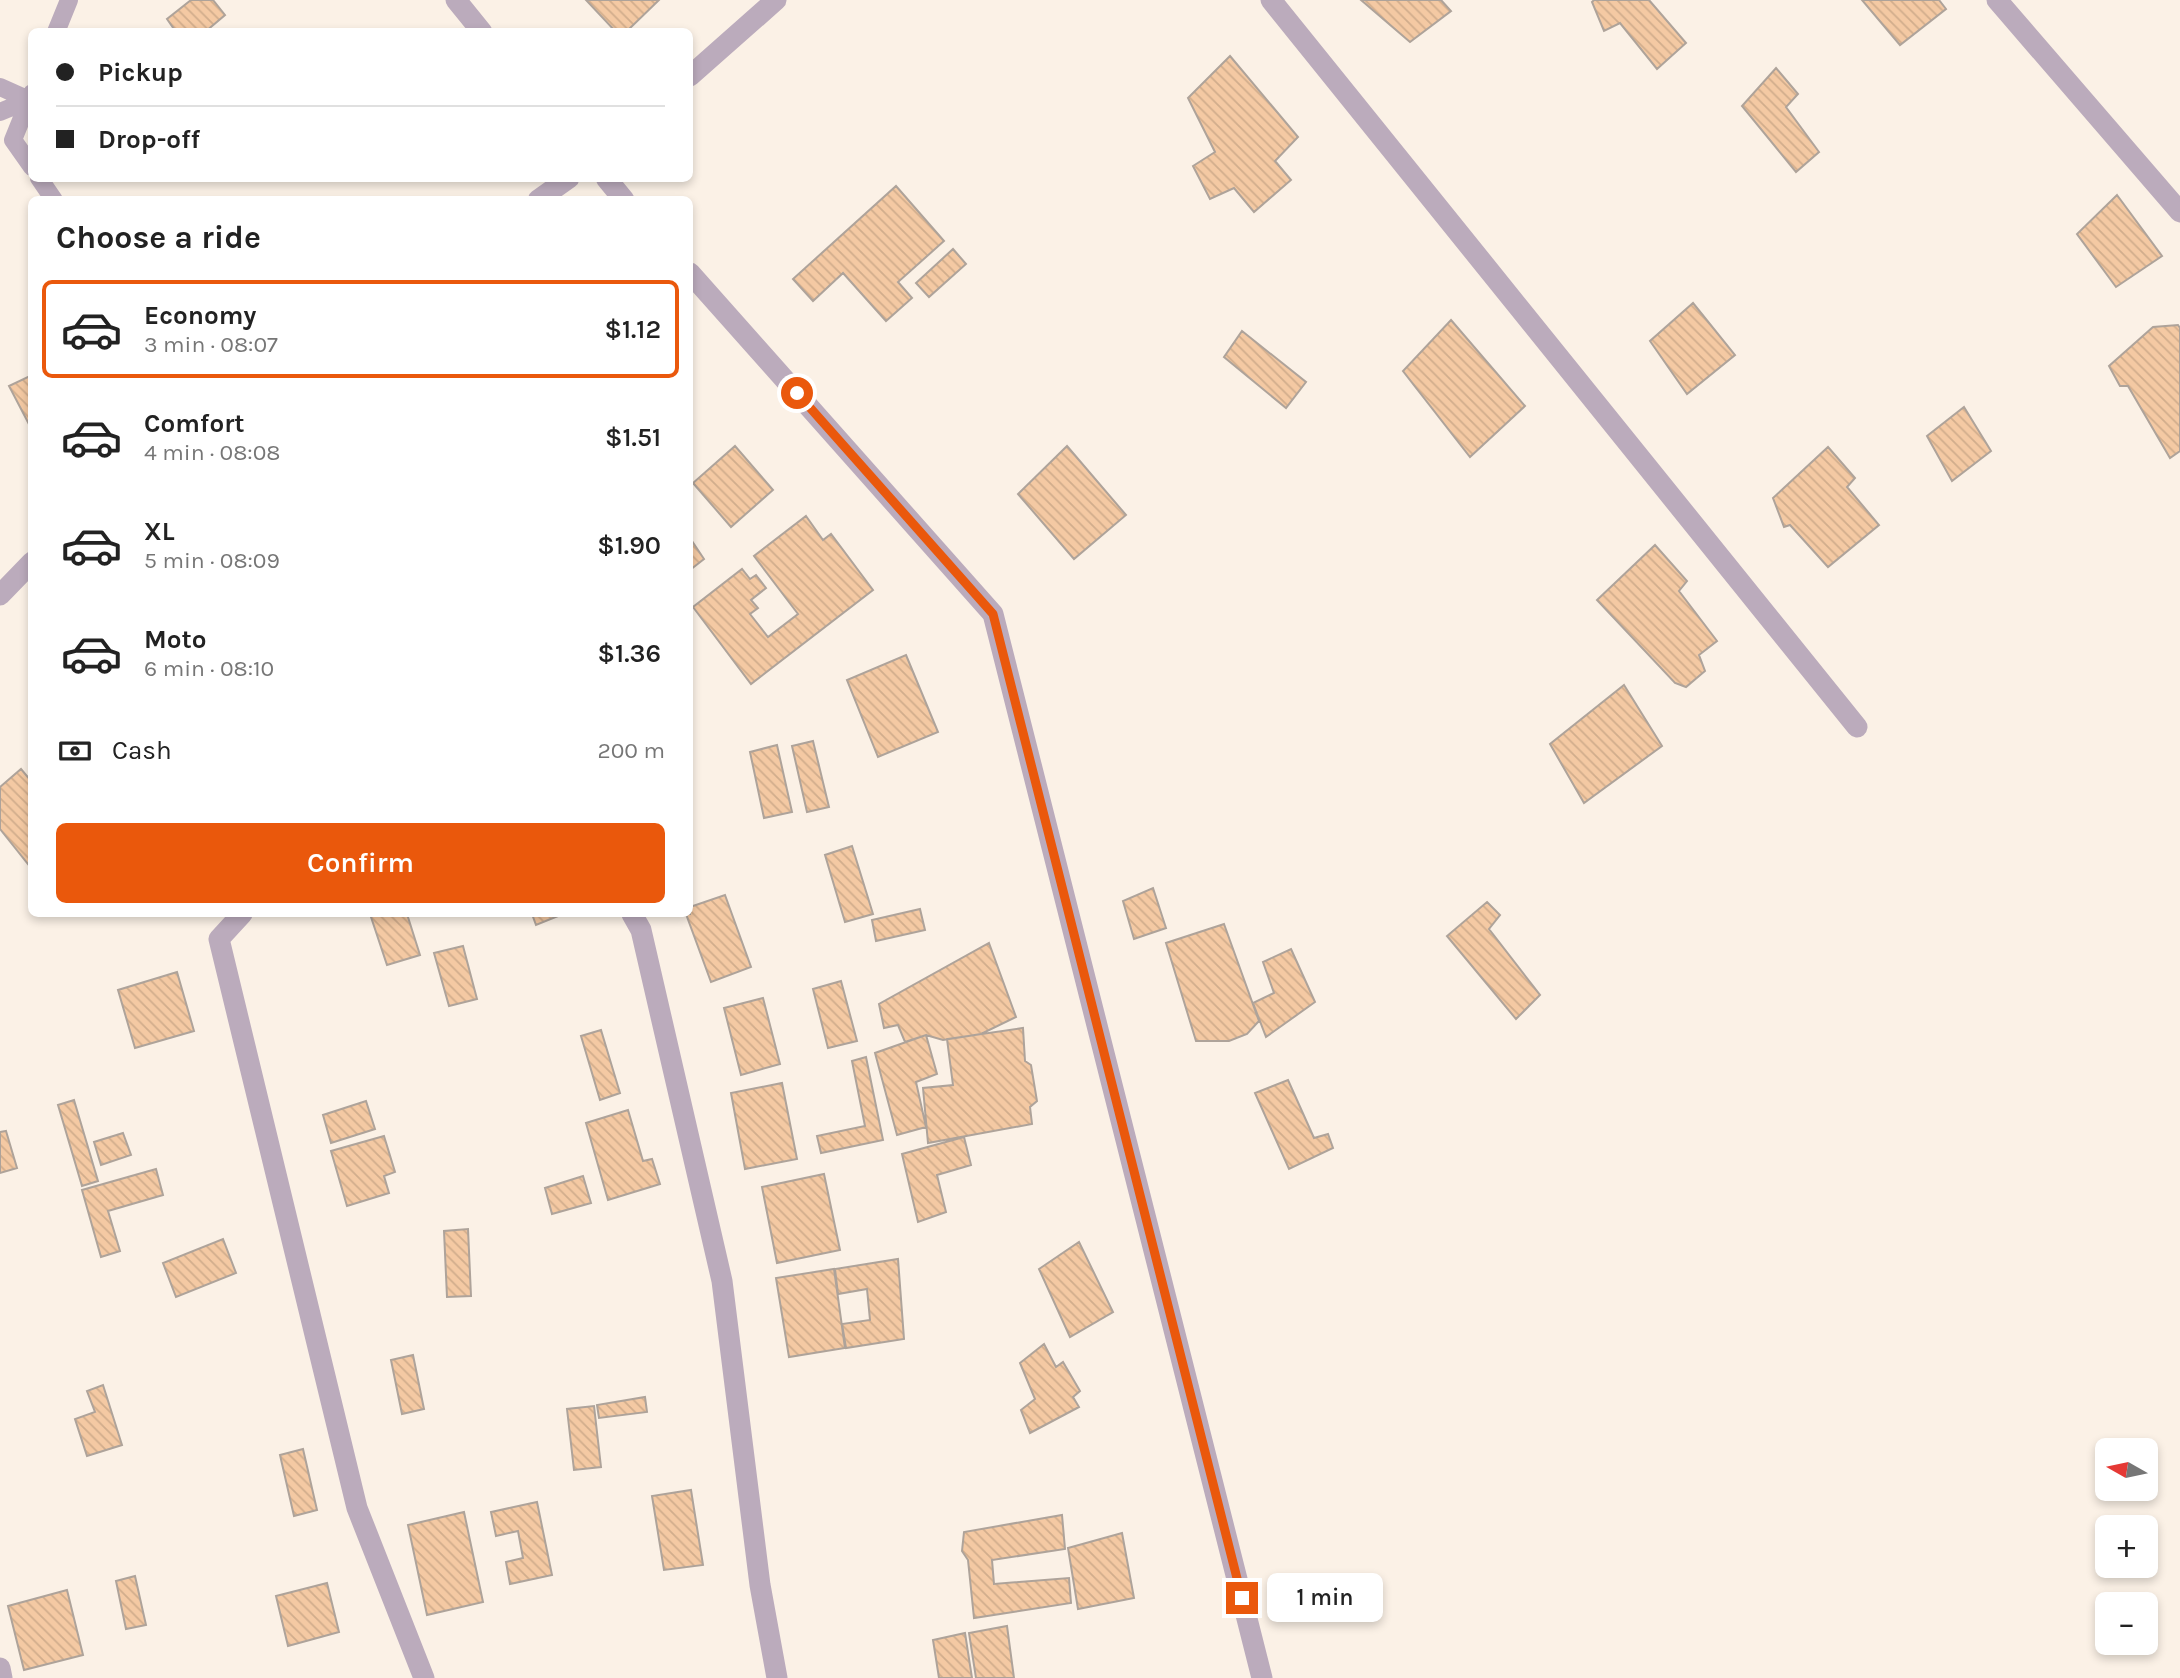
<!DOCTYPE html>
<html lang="en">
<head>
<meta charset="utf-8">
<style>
  :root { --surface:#fff; --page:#f6f6f6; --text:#222; --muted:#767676; --line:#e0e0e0; --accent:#ea580c }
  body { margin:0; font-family:Karla,sans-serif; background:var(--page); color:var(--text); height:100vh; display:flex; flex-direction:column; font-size:26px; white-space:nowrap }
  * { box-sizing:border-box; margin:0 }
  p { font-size:23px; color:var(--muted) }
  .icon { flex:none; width:38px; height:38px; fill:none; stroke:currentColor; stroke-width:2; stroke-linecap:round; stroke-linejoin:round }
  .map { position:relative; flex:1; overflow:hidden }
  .drawer { position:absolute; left:28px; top:196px; width:665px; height:721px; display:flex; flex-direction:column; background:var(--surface); border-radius:10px; box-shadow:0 4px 10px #0003 }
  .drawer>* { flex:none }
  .banner { position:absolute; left:28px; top:28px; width:665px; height:154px; border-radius:10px; box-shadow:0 4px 10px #0003; display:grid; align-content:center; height:154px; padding:0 28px; background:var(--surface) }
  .needle { width:46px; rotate:279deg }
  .controls { position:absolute; left:2095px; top:1438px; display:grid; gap:14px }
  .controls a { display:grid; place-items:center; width:63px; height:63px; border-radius:10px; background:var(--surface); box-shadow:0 4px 10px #0003; font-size:35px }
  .end { position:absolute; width:32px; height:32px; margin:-16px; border:9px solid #ea580c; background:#fff; box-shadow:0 0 0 4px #fff }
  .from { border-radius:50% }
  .bubble { position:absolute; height:49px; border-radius:10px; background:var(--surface); box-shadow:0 4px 10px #0003; font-size:23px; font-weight:600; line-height:49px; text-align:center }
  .banner b { display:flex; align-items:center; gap:24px; height:66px; font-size:26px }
  .banner b+b { border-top:2px solid var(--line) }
  .banner i { width:18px; height:18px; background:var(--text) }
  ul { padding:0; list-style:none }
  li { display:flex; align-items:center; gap:21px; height:98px; margin:0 14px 10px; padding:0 14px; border:4px solid transparent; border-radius:10px }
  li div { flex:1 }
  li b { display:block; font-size:26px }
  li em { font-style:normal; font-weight:600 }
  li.selected { border-color:var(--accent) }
  li>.icon { width:63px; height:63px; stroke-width:1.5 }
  h2 { padding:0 28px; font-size:32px; line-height:84px }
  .pay { display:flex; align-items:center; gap:18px; height:77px; padding:0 28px; font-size:26px }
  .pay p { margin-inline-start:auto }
  .primary-button { display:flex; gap:14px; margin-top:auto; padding:14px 28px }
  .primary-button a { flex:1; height:80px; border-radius:10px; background:var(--accent); color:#fff; font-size:28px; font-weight:600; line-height:80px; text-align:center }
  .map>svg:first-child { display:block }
  .building { fill:url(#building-back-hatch); stroke:#aea39a; stroke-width:2 }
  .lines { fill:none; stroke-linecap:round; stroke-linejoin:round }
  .service { stroke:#bbabbc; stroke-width:18 }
  .minor { stroke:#bbabbc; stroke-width:21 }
  .route { stroke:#ea580c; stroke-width:9 }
</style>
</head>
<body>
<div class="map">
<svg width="2180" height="1678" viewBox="0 0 2180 1678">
  <defs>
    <pattern id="building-back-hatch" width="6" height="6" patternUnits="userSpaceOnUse" patternTransform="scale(1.75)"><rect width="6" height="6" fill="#f4c9a3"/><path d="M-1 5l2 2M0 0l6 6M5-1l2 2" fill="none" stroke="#d1ad8c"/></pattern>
  </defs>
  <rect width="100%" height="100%" fill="#fbf1e6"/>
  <path class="building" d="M191 0H213L225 15 205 32H176L167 19Z
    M586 0H659L626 32H616Z
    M1361 0H1441L1451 11 1410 42Z
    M1594 0H1649L1686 43 1657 69 1620 23 1604 31 1592 2Z
    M1862 0H1939L1946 9 1900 45Z
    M1230 56 1298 137 1275 161 1291 180 1254 212 1234 188 1210 199 1193 166 1215 152 1188 98Z
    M1776 68 1798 94 1786 107 1819 152 1796 172 1742 106Z
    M896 186 944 241 898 282 912 298 886 321 843 273 813 301 793 279Z
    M2117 195 2162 256 2116 287 2077 234Z
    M953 249 966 264 929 297 916 283Z
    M1693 303 1735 355 1687 394 1650 341Z
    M1451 320 1525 406 1470 457 1403 371Z
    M2178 325 2180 328V451L2170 458 2128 386H2120L2109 366 2153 327Z
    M1242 331 1306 382 1286 408 1224 357Z
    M32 375V430L9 386Z
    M1964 407 1991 451 1952 481 1927 436Z
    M735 446 773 490 731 527 693 483Z
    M1067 446 1126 515 1074 559 1018 494Z
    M1828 447 1855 478 1847 487 1879 525 1828 567 1790 525 1784 527 1773 498Z
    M806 516 823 540 831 534 873 590 751 684 693 607 742 569 750 579 756 575 766 588 751 600 758 608 750 614 768 637 798 614 754 556Z
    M690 538 704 559 690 570Z
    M1655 545 1687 581 1679 591 1717 641 1699 655 1705 671 1686 687 1675 683 1597 600Z
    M906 655 938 732 878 757 847 680Z
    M1624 685 1662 746 1584 803 1550 744Z
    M813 741 829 807 807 812 792 746Z
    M777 745 792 812 764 818 750 752Z
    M21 769 32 782V861L28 864 0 829V787Z
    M852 846 873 914 845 922 825 855Z
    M1153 888 1166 928 1134 939 1123 901Z
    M725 895 751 967 711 982 686 914H690V907Z
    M1487 902 1500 915 1489 929 1540 995 1516 1019 1447 936Z
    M920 909 925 930 876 941 872 920Z
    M370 914H407L420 955 387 965Z
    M532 914H563L536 925Z
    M1224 924 1259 1021 1247 1034 1229 1041H1196L1166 943Z
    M989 943 1016 1017 981 1034 943 1040 926 1035 905 1042 898 1025 884 1028 879 1004Z
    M463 946 477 999 449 1006 434 953Z
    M1291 949 1315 1002 1266 1037 1253 1003 1274 993 1263 962Z
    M177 972 194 1031 135 1048 118 990Z
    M841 981 857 1041 828 1048 813 989Z
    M763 998 780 1064 741 1075 724 1008Z
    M1023 1028 1025 1061 1031 1065 1037 1101 1030 1107 1032 1124 928 1143 923 1088 953 1085 947 1039Z
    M601 1030 620 1093 600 1100 581 1036Z
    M926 1035 937 1074 916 1082 926 1127 897 1135 875 1053Z
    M866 1057 883 1140 821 1153 817 1136 865 1126 852 1061Z
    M1288 1080 1314 1138 1328 1134 1333 1148 1289 1169 1255 1093Z
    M782 1083 797 1159 745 1169 731 1093Z
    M74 1100 98 1181 82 1186 58 1105Z
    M366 1101 375 1129 331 1143 323 1115Z
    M628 1110 643 1161 652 1159 660 1184 608 1200 586 1123Z
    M6 1131 17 1168 0 1173V1132Z
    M123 1133 131 1155 101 1165 94 1142Z
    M384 1136 395 1172 384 1176 389 1193 347 1206 331 1151Z
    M964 1137 971 1165 937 1175 946 1212 918 1222 902 1154Z
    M156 1169 163 1195 108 1211 120 1251 101 1257 82 1190Z
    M824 1174 840 1250 777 1263 762 1187Z
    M583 1176 591 1203 552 1214 545 1188Z
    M468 1229 471 1296 447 1297 444 1231Z
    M223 1239 236 1273 176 1297 163 1263Z
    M1079 1242 1113 1312 1070 1337 1039 1269Z
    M898 1259 904 1339 846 1348 842 1324 870 1320 867 1289 838 1294 835 1269Z
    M834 1269 845 1348 789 1357 776 1278Z
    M1044 1344 1056 1367 1063 1362 1080 1391 1073 1397 1079 1407 1030 1433 1021 1410 1035 1399 1020 1363Z
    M413 1355 424 1409 402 1414 391 1360Z
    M103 1385 122 1445 87 1456 75 1419 95 1412 87 1391Z
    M645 1397 647 1412 599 1418 597 1405Z
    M594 1406 601 1467 574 1470 567 1409Z
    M303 1449 317 1510 294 1516 280 1455Z
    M691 1490 703 1565 664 1570 652 1496Z
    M537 1502 552 1575 510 1584 506 1562 523 1558 518 1531 496 1536 491 1512Z
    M464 1512 483 1602 427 1615 408 1525Z
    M1062 1515 1065 1549 992 1560 994 1584 1069 1578 1071 1603 974 1618 968 1560 962 1551 964 1532Z
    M1122 1533 1134 1598 1078 1609 1068 1548Z
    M135 1576 146 1625 126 1629 116 1581Z
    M327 1583 339 1632 288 1646 276 1596Z
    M67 1590 83 1655 24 1670 8 1606Z
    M1007 1626 1014 1678H976L969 1633Z
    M965 1633 972 1678H939L933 1640Z"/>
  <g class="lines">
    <path class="service" d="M56 32 69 0
      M0 87 29 100 0 112
      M32 93 13 140 32 167
      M39 178 54 200"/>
    <path class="minor" d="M456 0 482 32
      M1271 0 1857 727
      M1997 0 2180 212
      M690 76 776 0
      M606 178 624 200
      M538 200 569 178
      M690 273 993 614 1262 1678
      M0 595 32 562
      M242 914 219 939 357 1508 424 1678
      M632 914 641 930 722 1281 760 1585 777 1678
      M0 1668 2 1678"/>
  </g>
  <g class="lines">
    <path class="route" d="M797 393 993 614 1242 1598"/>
  </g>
</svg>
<div class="controls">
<a><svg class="needle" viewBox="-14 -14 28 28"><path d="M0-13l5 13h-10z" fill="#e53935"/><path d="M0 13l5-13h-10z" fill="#767676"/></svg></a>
<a>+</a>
<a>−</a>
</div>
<i class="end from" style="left:797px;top:393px"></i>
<i class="end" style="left:1242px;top:1598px"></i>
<div class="bubble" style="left:1267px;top:1573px;width:116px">1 min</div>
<div class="banner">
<b><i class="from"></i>Pickup</b>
<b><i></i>Drop-off</b>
</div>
<section class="drawer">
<h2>Choose a ride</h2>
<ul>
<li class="selected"><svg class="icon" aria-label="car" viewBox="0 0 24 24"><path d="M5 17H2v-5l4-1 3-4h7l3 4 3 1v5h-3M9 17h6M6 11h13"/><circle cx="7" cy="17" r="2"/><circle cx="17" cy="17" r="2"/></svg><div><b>Economy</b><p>3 min · 08:07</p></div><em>$1.12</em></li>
<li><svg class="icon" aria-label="car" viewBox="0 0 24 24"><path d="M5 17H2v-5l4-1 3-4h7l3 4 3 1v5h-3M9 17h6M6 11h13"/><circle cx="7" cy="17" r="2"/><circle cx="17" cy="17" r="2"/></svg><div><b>Comfort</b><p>4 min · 08:08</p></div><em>$1.51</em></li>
<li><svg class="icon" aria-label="car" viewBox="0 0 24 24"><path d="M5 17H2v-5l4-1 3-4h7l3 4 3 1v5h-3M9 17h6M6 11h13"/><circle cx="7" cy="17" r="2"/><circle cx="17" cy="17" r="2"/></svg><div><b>XL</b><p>5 min · 08:09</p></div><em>$1.90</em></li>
<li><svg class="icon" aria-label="car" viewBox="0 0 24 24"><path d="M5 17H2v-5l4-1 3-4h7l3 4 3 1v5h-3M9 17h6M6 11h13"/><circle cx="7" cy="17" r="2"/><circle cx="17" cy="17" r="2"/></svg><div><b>Moto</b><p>6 min · 08:10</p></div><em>$1.36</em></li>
</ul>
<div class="pay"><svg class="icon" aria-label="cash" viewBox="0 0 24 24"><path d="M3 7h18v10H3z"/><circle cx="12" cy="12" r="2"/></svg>Cash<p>200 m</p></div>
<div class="primary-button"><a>Confirm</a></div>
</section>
</div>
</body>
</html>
